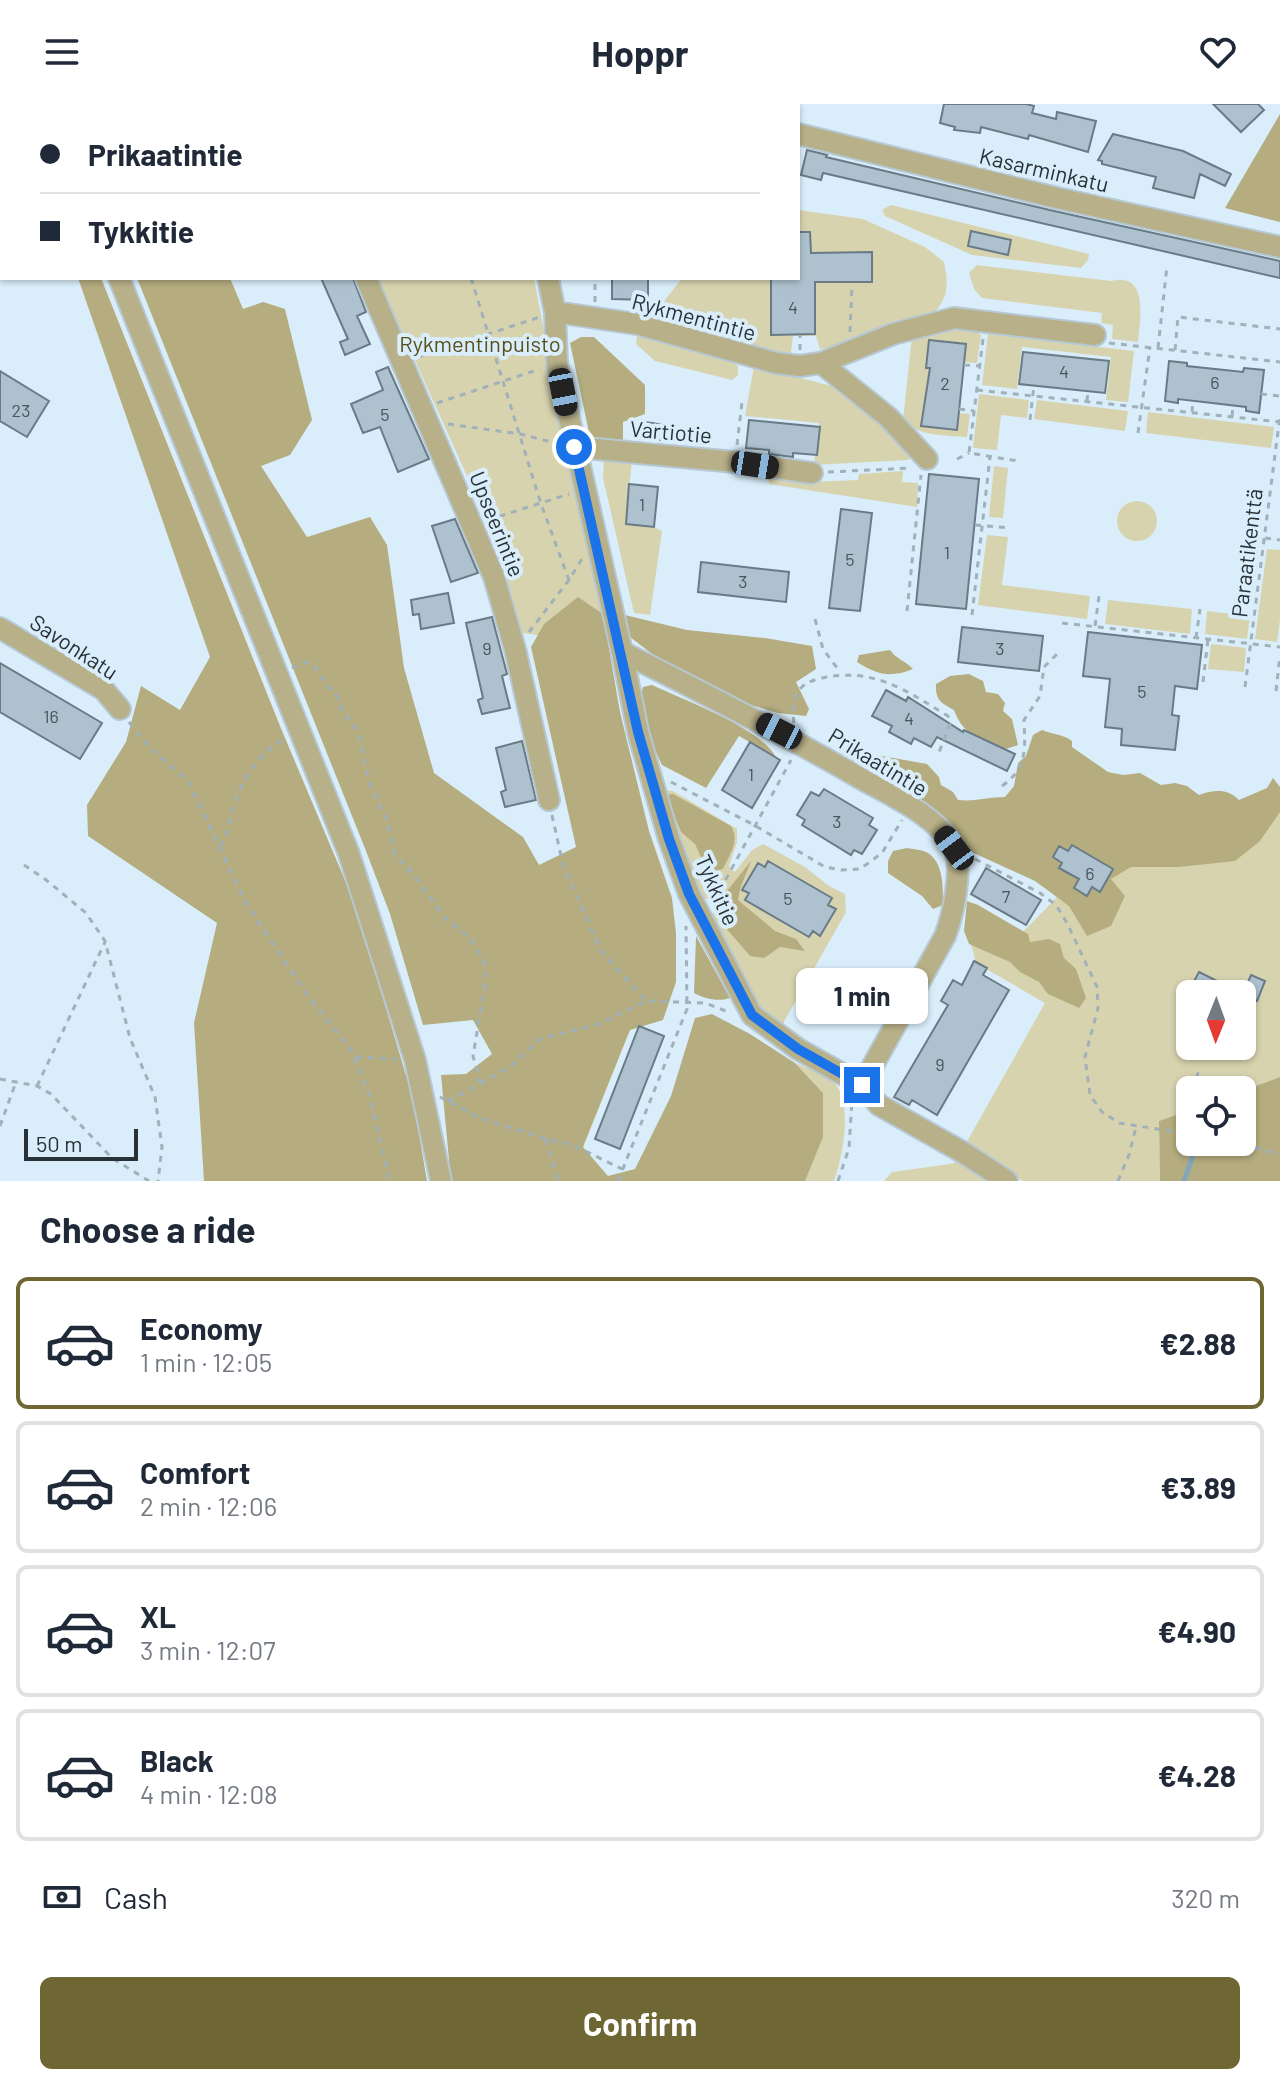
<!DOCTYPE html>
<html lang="en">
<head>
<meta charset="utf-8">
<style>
  :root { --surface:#fff; --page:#f2f2f3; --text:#1f2937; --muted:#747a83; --line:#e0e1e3; --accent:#6f6733 }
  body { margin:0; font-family:Barlow,sans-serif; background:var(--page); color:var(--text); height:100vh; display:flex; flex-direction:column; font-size:30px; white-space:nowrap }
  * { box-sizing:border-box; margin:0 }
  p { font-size:26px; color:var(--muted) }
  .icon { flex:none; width:44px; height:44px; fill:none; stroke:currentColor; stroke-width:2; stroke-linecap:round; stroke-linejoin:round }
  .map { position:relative; height:1077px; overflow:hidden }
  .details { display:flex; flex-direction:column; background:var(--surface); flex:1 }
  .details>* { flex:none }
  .hud { position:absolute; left:0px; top:0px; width:800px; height:176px; box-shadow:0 2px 6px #0004; display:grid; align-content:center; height:176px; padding:0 40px; background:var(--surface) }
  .needle { width:52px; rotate:181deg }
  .controls { position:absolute; left:1176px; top:876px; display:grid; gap:16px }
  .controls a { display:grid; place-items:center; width:80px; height:80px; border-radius:12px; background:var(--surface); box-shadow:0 2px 6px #0004; font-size:40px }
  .scale { position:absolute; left:24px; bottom:20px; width:114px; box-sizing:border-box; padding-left:8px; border:4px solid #283135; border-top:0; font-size:22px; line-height:28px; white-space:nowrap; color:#283135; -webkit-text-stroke:6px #d9eefa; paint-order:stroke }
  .end { position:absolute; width:36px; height:36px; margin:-18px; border:10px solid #1a73e8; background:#fff; box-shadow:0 0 0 4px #fff }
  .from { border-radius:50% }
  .bubble { position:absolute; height:56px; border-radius:12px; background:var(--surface); box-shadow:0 2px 6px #0004; font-size:26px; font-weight:700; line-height:56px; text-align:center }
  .car { position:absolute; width:24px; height:48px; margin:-24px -12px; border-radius:10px; box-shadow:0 0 6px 2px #0007; background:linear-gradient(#222 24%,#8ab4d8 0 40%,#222 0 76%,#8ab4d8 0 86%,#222 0) }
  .hud b { display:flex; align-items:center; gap:28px; height:76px; font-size:30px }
  .hud b+b { border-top:2px solid var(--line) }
  .hud i { width:20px; height:20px; background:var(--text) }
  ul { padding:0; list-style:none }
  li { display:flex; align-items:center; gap:24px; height:132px; margin:0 16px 12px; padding:0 24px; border:4px solid var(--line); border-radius:12px }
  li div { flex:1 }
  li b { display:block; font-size:30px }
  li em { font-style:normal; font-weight:700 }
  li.on { border-color:var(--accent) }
  li>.icon { width:72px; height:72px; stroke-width:1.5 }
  h2 { padding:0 40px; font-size:36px; line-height:96px }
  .pay { display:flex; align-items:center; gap:20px; height:88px; padding:0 40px; font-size:30px }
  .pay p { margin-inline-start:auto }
  .action { display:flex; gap:16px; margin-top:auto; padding:16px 40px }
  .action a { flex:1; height:92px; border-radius:12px; background:var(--accent); color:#fff; font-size:32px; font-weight:700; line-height:92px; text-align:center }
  header { display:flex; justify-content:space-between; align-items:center; height:104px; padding:0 40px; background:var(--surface); font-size:36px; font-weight:700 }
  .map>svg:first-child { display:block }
  .green { fill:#d8d3af; fill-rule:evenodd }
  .forest { fill:#b5ad7f }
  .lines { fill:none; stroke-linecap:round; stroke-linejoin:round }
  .stream { stroke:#82a7bb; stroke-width:5 }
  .building { fill:#adc2ce; stroke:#687b86; stroke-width:2 }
  .minor-casing { stroke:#b6c8d3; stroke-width:24 }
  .path { stroke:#a0b1ba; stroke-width:3; stroke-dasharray:6 6; stroke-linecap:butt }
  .minor { stroke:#b7b088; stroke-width:20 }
  .route { stroke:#1a73e8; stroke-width:10 }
  .labels { text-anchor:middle; stroke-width:8; stroke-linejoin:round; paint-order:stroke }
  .number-label { font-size:18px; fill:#49555b }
  .street-label { font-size:22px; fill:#283135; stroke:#d9eefa }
  .park-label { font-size:22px; fill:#594f18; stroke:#d9eefa }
</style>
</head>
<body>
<header><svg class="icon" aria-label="menu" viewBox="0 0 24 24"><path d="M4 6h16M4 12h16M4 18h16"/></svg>Hoppr<svg class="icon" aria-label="heart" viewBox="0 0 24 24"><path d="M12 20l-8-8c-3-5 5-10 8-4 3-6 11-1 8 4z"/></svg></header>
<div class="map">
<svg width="1280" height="1077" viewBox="0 0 1280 1077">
  <rect width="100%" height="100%" fill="#d9eefa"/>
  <path class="green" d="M891 101 1089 150 1088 156 1081 164 972 151 885 112 882 106Z
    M798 106 863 115 925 143 944 158C948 178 949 191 936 207L841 242 820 245 816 232H793L791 249 754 245 661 217 658 205 682 174H798Z
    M977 161 1111 177C1149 167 1140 215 1138 238L1112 235 1113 221 1101 219 1102 209 982 194 974 185 969 169Z
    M378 174H534L568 356 611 540 522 529 498 441Z
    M975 226 981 231 977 259 964 258 930 264 921 321 957 326 959 309 970 310 967 333C946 331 918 333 903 316L912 232 931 227Z
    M988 230 1134 247 1128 298 1106 296 1111 253 1022 243 1017 285 982 281Z
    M641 231 732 257 738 262V271L732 276 655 257 636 240 637 233Z
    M754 262 847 286 911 343 912 353 908 356 814 361 819 319 745 312Z
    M979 290 1029 296 1027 314 1001 311 997 346 973 344Z
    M1037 296 1128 307 1125 327 1034 315Z
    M1148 308 1274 323 1271 344 1146 329Z
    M604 353 632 355 626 420 654 423 662 427 650 511 634 509 603 374Z
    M994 362 1008 364 1003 414 989 413Z
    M903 367 902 378 918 379 917 403 769 380 768 373 808 378 858 376 859 370Z
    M1117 417a20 20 0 1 1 40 0a20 20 0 1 1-40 0Z
    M987 431 1008 433 1002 481 1090 492 1087 515 978 501Z
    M1267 445 1280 446V516L1277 538 1255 535Z
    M1108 496 1192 505 1190 530 1105 520Z
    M1207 507 1250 512 1247 535 1205 530Z
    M1211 540 1246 544 1244 568 1208 565Z
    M663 686 673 687 737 725V738L729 762 735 768 752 746 763 740 805 763 829 782 845 790 846 808 781 923C748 903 730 849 712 814L715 801 711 796 702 794 687 760Z
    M1280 686V973L1242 987 1190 986V1006L1159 1017 1160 1077H1023L965 1041 1045 899 976 859 966 821 1022 829 1063 787ZM1190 890H1242V942H1190Z
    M795 959C806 964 820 968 830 975 855 993 843 1052 834 1077H804L823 989Z
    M965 1055 996 1077H884L892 1068 950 1060Z"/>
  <path class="forest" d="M1280 10V118L1225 104Z
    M78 174H101L280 622 355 800 413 995 427 1077H204L194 919 217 819 88 732 87 701 126 638 141 582 180 606 210 553Z
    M137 174H230L243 205 263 198 285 205 312 316 290 351 261 362 307 433 370 413 387 441 404 564 434 669 523 733 539 761 576 743 531 543 544 520 578 493 603 510 620 608 649 727 672 794 676 829V878L663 916 630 926 583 1043 608 1072 635 1065 671 992 695 914 712 910 750 930 795 959 823 989V1033L805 1077H451L441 971 466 970 492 950 473 916 423 921 390 810 366 747Z
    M581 233H594L645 281V310L623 318V337L590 333 570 239Z
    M625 511 687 526 765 534 812 542 816 565 796 578 809 605 806 612 778 609 737 597 652 550 630 533Z
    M890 546C896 555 906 557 913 565 891 574 877 571 857 558L859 551Z
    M969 570 983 577 986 588 998 590 1005 599 1003 607 1012 615 1018 641 1006 645C982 634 964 634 954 606 941 599 935 596 936 580L950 572Z
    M652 581C684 596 759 623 776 653L739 632 706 684 662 661 653 642 641 591 643 583Z
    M1042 626C1053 631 1063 630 1072 637V643L1108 668 1123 671 1140 669 1161 681 1175 679 1187 682 1199 691C1214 686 1227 684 1239 696L1267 684 1273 674 1280 683V708L1260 737 1235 757 1179 763H1131L1111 775 1125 792 1111 822 1087 832 1069 802 1035 777 965 745 947 718 894 684 882 673 855 661 851 655 854 647 927 660 939 673 941 681 953 688 958 696C974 698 988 693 1005 693L1014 682 1018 659 1026 652 1033 631Z
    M673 690 731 722C740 737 730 750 723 765L711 768 704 760 695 740 681 728 666 691Z
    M907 744C913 745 923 746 928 749 944 759 943 785 943 801L933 805 922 792 888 769V757L893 747Z
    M751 757 740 785 738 796 775 827 796 835 805 847 780 843 764 854 750 852 725 823 717 807 727 787Z
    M967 797 978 801 1028 830 1030 838 1049 835 1060 840 1064 854 1076 865 1086 894 1079 904 1048 890 1039 878 1020 868 1010 858 969 840 964 827Z
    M696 832 730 894C718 898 705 895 694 889Z
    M1280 973V1077H1160L1159 1017 1190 1006V1038H1242V987Z"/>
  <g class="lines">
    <path class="stream" d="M1184 1077 1197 1040"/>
  </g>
  <path class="building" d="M944 0H1026L1034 2 1032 9 1056 15 1057 8 1096 17 1088 48 1029 31 1028 35 981 23 980 29 954 26 955 23 940 19Z
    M1213 0H1258L1264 6 1241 28Z
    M1113 30 1183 47 1231 70 1225 82 1200 70 1194 94 1153 84 1156 73 1102 60V57L1098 56Z
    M807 46 827 51 826 53 1054 107 1280 157V174L823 69 821 76 801 71Z
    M971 127 1011 136 1008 151 968 142Z
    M798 128H810L811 149 872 148V178H815V230L771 231V174H798Z
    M321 174H353L366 208 357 212 370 240 345 251 340 238 348 235Z
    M612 174H648V196L612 195Z
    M929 236 966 240 957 326 921 322 930 264H926Z
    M1023 248 1109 257 1105 289 1019 280Z
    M1169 257 1187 259V262L1243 268 1244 264 1264 266 1259 309 1246 307V303L1178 295V299L1165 297Z
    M388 263 429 355 398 368 380 323 363 329 351 300 383 286 376 268Z
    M0 267 49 297 27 333 0 317Z
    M749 316 820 323 817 351 793 349V353L769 350V346L746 344Z
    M639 317 710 328 708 340 637 334Z
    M929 370 979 375 966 505 916 500Z
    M629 380 658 383 654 423 626 420Z
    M841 405 872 409 860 507 829 504Z
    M455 415 478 469 451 478 432 422Z
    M701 458 789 468 786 498 698 488Z
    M448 489 454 519 421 525 419 510 413 511 411 496Z
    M492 513 507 570 502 572 510 604 482 610 478 596 483 594 466 519Z
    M962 523 1043 532 1039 567 958 558Z
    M1088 528 1202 541 1197 585 1175 582 1172 611 1179 612 1175 646 1121 641 1122 625 1105 623 1110 575 1083 572Z
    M0 559 102 619 80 655 0 608Z
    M886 586 906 597 908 593 963 628 964 626 1015 650 1007 667 937 633 931 643 914 634 911 640 889 628 892 622 872 612Z
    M522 637 536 696 505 703 501 688 506 686 496 644Z
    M750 638 780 656 752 704 722 686Z
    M824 685 873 714 869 721 877 726 862 750 854 746 851 751 802 721 805 716 797 711 811 688 819 692Z
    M1072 741 1113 765 1100 788 1092 783 1087 792 1074 784 1079 775 1059 764 1062 759 1053 753 1059 742 1068 747Z
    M768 757 832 794 828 801 836 805 820 832 813 827 809 833 745 796 749 789 742 786 758 759 765 763Z
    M986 764 1041 796 1026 821 971 790Z
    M974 857 987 864 983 871 1009 886 937 1011 912 996 909 1001 894 993 948 901 941 897 953 876 962 881Z
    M1199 868 1221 879 1216 890H1187Z
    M1251 871 1265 877 1257 897 1243 890Z
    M639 922 664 932 620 1045 595 1035Z"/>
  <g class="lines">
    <g class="minor-casing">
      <path id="minor" d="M49 0 50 2
        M290 0 291 2
        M517 0 518 2
        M710 0 716 2
        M798 30 1057 94 1280 143
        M119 174 349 750 415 956 441 1077
        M366 174 494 473 515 545 549 696
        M548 174 555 208 557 260 622 548C702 588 782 629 860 674 888 690 937 712 953 742 964 763 953 811 945 832L862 981
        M555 208 637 220 776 259 799 262 821 259
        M574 343 735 358 812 369
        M927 355 888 313 821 259 893 230 954 214 1095 231
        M0 524 104 586 120 605
        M622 548 638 628 669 735 689 790 752 911 798 945 862 981 879 1001 964 1049 1007 1077"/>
    </g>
    <path class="path" d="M418 0V2
      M588 0 589 2
      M756 0 762 2
      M428 2 436 0
      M471 174 541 400 569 476
      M595 198V174
      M850 228 852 181
      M983 235 969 349 1018 357
      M1109 239 1280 258
      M1158 244 1167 162
      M800 246V231
      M1175 246 1178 213 1280 225
      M418 253 540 213
      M964 261 980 262
      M977 286 1280 318
      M1261 290 1280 292
      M1087 297 1088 287
      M437 299 540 265
      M959 305 974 307
      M1192 308 1193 297
      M1232 312 1233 302
      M1030 316 1034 281
      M448 320 520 330 559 340
      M1138 329 1150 243
      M737 341 742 298
      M957 355 969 349
      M828 368 912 364
      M488 416 569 390
      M975 421 1011 424
      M1265 434 1280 436
      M907 507 921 371
      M972 511 990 353
      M815 515 823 545 840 568
      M1062 519 1280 543
      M1095 522 1099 492
      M529 528 569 476 583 453
      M1196 534 1200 505
      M292 564 307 558 316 564 329 584 335 588 343 608 358 627 369 678 387 717 395 751 408 764 447 816 471 835 483 855 486 875 473 952 480 979
      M1203 578 1208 535
      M1245 583 1280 312
      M1276 587 1280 551
      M129 618 149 643 188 677 246 799 308 892 352 947 370 992 390 1077
      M794 619C791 594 795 580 822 574 874 563 905 586 948 612L950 620 938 651
      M671 678 754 721 825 763 841 766 860 765 882 749 902 716
      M1002 682C1028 664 1025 644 1024 616L1040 592 1044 563 1058 549
      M552 711 563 761 601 847 646 897
      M220 742C229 731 228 721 232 708 241 675 257 652 286 633
      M975 755 1040 789 1056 801 1067 819 1097 883 1098 904 1085 953 1090 991 1102 1008 1119 1019 1190 1030
      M24 761 45 775 86 809 105 837 130 934 155 993 162 1043 158 1077
      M714 797 791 656
      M356 953 396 955
      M0 975 37 982 51 990 112 1054 149 1077
      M37 982 105 838
      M1194 986 1199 964
      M440 993 480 1014 546 1035 573 1041 622 1065
      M448 997 510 963 540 935 599 920 646 897 705 899 731 909
      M0 1022 16 978
      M546 1035 558 1077
      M1232 1038 1280 1050
      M618 1077 687 905 686 822
      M838 1077 849 1044 852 996
      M1118 1077 1129 1051 1136 1023"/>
    <use href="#minor" class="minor"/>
  </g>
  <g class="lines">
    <path class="route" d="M574 343 638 628 669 735 689 790 752 911 798 945 862 981"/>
  </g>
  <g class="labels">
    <g class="number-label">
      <text x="793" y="210">4</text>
      <text x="1064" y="274">4</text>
      <text x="1215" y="285">6</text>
      <text x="945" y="286">2</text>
      <text x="21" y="313">23</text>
      <text x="385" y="317">5</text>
      <text x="642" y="407">1</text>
      <text x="947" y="455">1</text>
      <text x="850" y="462">5</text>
      <text x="743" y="484">3</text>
      <text x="487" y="551">9</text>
      <text x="1000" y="551">3</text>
      <text x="1142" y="594">5</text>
      <text x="51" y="619">16</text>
      <text x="909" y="621">4</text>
      <text x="751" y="677">1</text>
      <text x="837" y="724">3</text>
      <text x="1090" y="776">6</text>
      <text x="1006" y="799">7</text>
      <text x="788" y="801">5</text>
      <text x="940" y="967">9</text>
    </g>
    <g class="street-label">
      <text transform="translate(1044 66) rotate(13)" y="8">Kasarminkatu</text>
      <text transform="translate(694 213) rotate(15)" y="8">Rykmentintie</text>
      <text transform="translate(671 328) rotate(5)" y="8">Vartiotie</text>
      <text transform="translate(497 420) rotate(68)" y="8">Upseerintie</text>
      <text transform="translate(1247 449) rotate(-83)" y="8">Paraatikenttä</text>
      <text transform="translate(74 543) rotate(33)" y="8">Savonkatu</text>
      <text transform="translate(878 658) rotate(31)" y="8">Prikaatintie</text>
      <text transform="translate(717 786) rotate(66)" y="8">Tykkitie</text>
    </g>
    <g class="park-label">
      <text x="480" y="248">Rykmentinpuisto</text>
    </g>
  </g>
</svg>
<div class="controls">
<a><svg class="needle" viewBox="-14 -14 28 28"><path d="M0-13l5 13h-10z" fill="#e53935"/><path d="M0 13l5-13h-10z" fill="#747a83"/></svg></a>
<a><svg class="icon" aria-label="locate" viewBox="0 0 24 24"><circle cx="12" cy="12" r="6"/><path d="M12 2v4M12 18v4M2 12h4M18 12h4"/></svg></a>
</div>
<div class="scale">50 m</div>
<i class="end from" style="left:574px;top:343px"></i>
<i class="end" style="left:862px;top:981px"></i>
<div class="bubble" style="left:796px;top:864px;width:132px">1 min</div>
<i class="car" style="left:563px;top:288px;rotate:169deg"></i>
<i class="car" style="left:755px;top:361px;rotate:99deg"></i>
<i class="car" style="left:779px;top:627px;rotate:297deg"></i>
<i class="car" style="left:954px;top:744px;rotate:323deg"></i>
<div class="hud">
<b><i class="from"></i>Prikaatintie</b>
<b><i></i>Tykkitie</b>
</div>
</div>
<section class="details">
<h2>Choose a ride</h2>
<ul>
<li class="on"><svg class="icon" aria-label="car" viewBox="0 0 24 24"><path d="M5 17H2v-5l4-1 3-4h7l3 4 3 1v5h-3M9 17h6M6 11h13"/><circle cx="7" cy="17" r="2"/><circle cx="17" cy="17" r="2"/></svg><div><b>Economy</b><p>1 min · 12:05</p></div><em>€2.88</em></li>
<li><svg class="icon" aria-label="car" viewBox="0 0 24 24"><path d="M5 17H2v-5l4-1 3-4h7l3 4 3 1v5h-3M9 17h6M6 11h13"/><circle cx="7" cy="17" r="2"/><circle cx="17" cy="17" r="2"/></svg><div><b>Comfort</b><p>2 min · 12:06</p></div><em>€3.89</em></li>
<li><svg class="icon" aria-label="car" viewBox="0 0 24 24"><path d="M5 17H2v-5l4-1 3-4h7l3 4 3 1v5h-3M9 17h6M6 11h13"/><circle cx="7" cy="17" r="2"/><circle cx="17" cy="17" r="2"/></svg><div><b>XL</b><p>3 min · 12:07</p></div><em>€4.90</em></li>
<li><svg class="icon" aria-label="car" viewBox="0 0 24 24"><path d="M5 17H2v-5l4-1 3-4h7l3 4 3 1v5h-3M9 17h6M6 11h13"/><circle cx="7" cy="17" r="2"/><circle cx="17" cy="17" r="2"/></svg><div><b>Black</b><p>4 min · 12:08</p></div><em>€4.28</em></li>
</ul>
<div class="pay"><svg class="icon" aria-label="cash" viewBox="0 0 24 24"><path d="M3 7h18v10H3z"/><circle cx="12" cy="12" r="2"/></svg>Cash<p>320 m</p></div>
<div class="action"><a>Confirm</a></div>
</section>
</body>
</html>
